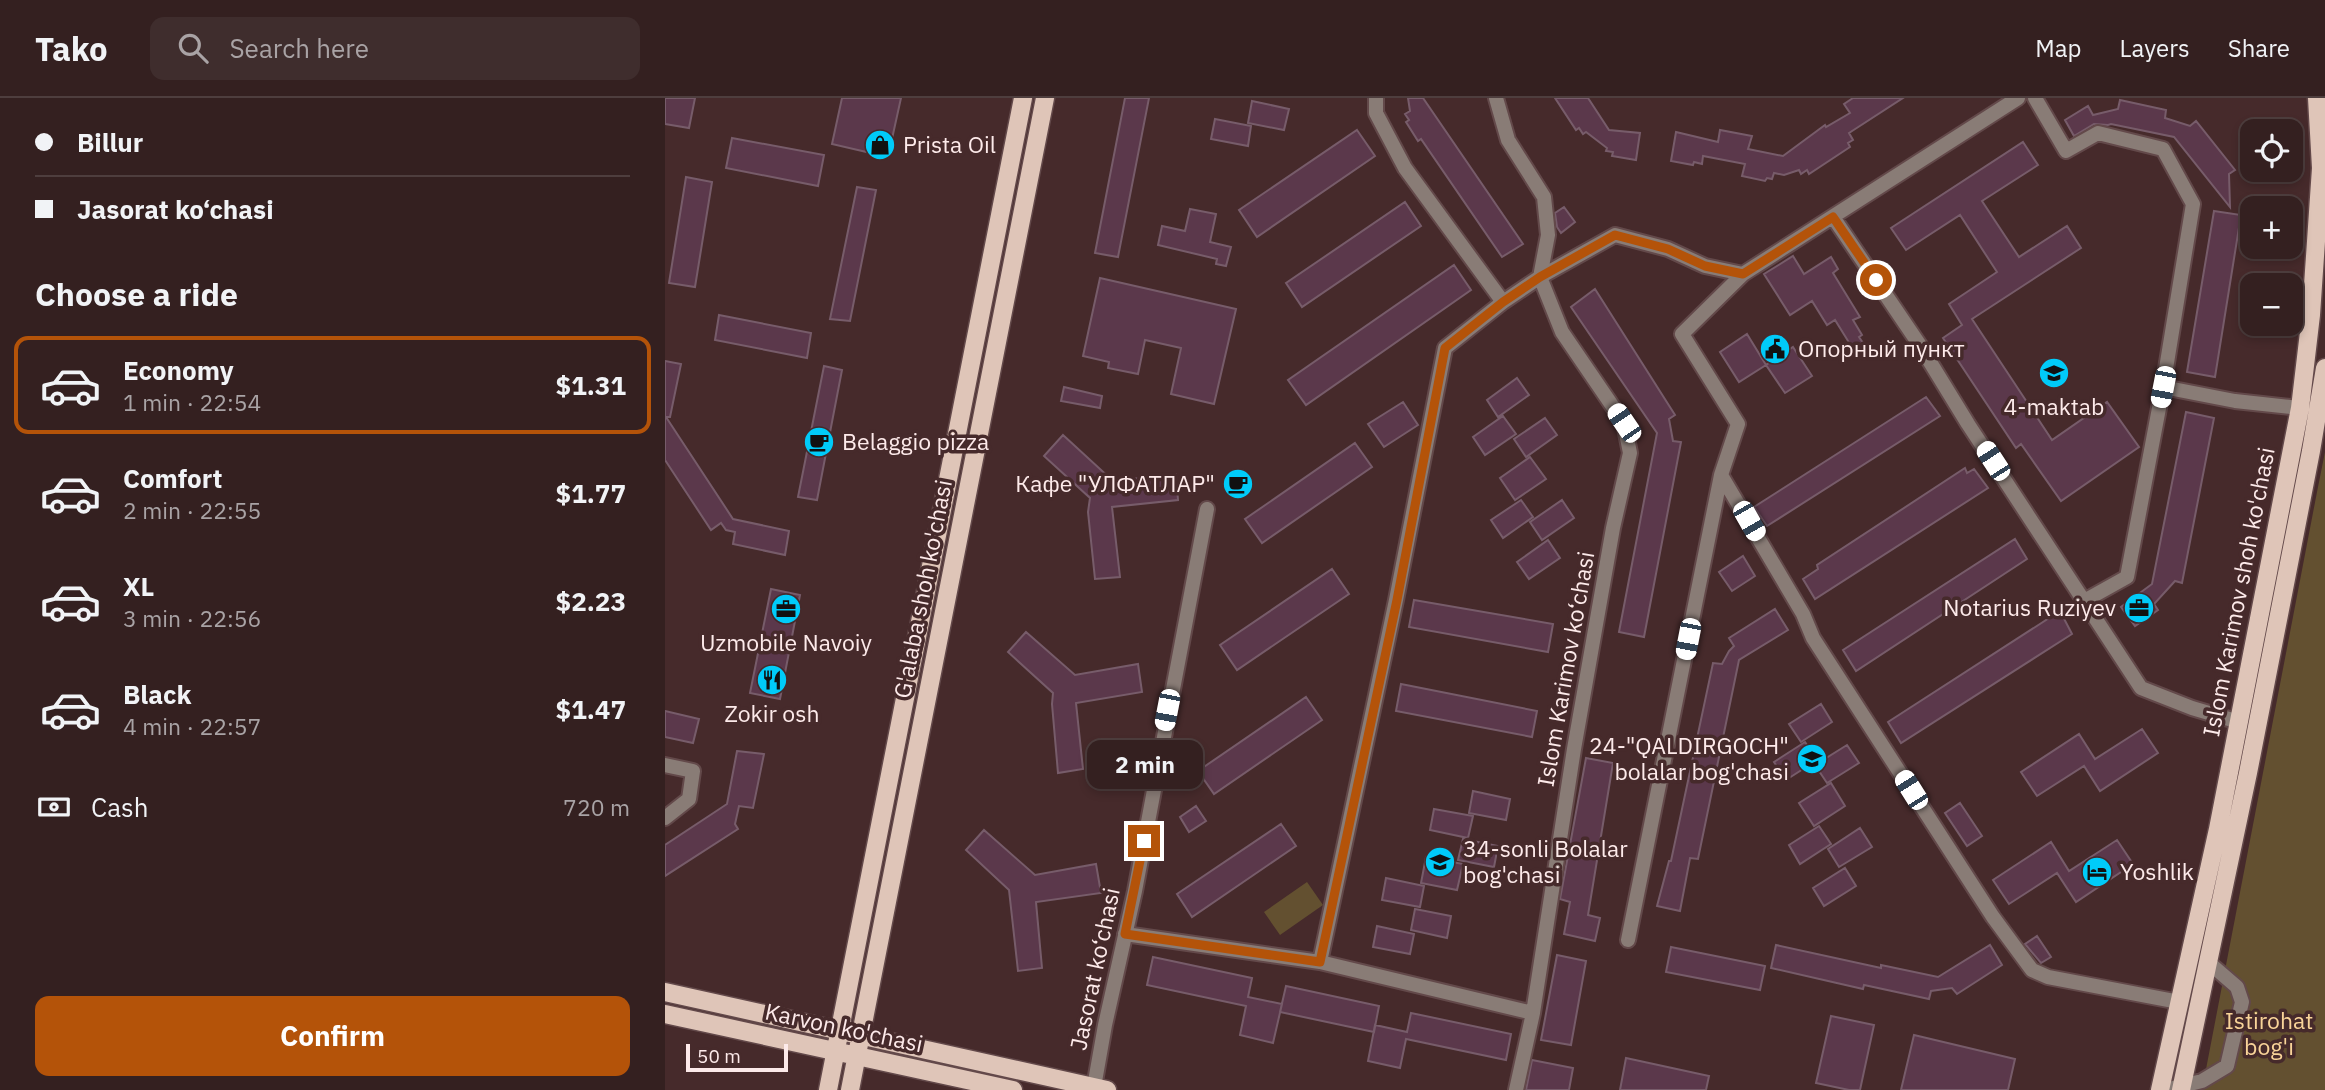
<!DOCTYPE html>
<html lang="en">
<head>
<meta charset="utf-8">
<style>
  :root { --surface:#342020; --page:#3f2d2d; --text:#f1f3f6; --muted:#a9a3a5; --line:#4e3e3e; --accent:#b45309 }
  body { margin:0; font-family:"IBM Plex Sans",sans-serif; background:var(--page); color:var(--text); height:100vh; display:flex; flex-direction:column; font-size:26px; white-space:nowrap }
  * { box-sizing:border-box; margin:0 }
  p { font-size:23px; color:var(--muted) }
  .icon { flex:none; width:38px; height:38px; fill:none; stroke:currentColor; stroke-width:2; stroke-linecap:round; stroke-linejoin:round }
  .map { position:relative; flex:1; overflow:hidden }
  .panel { display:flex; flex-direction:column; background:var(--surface); width:665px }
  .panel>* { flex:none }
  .hud { display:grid; align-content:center; height:154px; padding:0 35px; background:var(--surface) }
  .tools { position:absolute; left:1575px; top:21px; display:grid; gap:14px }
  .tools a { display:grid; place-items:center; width:63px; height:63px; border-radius:14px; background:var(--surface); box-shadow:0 4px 10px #0003,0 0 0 2px var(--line); font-size:35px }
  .scale { position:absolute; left:21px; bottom:18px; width:102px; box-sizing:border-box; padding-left:7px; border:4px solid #fdeaea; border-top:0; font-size:19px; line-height:24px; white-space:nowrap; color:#fdeaea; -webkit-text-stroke:5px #462a2b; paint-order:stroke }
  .end { position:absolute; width:32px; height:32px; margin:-16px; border:9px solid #b45309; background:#fff; box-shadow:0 0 0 4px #fff }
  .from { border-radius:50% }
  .bubble { position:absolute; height:49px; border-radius:14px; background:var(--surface); box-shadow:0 4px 10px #0003,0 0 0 2px var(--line); font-size:23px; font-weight:800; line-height:49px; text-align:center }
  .car { position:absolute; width:21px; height:42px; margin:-21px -10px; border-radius:9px; box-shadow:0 0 5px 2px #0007; background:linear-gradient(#fff 24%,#345 0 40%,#fff 0 76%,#345 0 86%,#fff 0) }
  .hud b { display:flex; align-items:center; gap:24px; height:66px; font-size:26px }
  .hud b+b { border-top:2px solid var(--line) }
  .hud i { width:18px; height:18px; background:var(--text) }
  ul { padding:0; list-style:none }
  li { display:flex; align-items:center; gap:21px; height:98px; margin:0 14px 10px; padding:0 21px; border:4px solid transparent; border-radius:14px }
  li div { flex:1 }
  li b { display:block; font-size:26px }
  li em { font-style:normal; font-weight:800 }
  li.current { border-color:var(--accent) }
  li>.icon { width:63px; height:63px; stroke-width:1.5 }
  h2 { padding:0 35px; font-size:32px; line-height:84px }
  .pay { display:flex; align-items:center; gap:18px; height:77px; padding:0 35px; font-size:26px }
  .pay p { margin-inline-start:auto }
  .action { display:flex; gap:14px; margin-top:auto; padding:14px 35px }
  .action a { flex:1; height:80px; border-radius:14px; background:var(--accent); color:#fff; font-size:28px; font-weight:800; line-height:80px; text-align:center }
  header { display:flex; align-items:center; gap:42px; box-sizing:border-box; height:98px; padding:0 35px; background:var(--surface); border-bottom:2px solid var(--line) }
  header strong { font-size:33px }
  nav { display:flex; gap:38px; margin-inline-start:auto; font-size:24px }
  .search { width:490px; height:63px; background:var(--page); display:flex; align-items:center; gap:18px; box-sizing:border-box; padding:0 24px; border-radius:14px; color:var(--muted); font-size:26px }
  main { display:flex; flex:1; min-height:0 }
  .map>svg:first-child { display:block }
  .green { fill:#635030 }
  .building { fill:#5b384b; stroke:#775c6a; stroke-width:2 }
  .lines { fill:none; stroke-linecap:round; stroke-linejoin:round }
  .minor-casing { stroke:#63494a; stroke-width:18 }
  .major-casing { stroke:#63494a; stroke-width:21 }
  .minor { stroke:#897c76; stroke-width:14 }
  .major { stroke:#dfc5b8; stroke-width:18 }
  .route { stroke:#b45309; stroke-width:9 }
  .labels { text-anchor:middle; stroke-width:7; stroke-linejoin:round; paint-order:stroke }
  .poi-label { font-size:23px; fill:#fdeaea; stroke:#462a2b; text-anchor:start }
  .street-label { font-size:23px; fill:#fdeaea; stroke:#462a2b }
  .park-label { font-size:23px; fill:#f9d499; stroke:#462a2b }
</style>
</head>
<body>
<header>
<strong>Tako</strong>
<div class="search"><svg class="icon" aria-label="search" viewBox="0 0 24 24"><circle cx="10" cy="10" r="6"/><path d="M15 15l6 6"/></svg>Search here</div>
<nav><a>Map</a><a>Layers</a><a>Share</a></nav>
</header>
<main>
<section class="panel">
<div class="hud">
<b><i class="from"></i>Billur</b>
<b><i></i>Jasorat ko‘chasi</b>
</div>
<h2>Choose a ride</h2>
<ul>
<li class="current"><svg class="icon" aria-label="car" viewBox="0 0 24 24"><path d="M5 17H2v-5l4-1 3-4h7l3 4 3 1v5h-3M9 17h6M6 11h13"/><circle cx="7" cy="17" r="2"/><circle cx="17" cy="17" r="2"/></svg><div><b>Economy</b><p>1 min · 22:54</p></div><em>$1.31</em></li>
<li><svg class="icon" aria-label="car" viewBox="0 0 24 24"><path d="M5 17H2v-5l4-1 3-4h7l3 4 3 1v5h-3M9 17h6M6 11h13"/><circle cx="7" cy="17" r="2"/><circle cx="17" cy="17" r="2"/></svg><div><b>Comfort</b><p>2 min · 22:55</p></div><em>$1.77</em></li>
<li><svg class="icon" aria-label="car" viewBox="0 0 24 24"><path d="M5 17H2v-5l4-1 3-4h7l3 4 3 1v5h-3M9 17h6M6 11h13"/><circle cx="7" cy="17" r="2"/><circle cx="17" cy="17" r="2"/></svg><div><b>XL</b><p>3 min · 22:56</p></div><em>$2.23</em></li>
<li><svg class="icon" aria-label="car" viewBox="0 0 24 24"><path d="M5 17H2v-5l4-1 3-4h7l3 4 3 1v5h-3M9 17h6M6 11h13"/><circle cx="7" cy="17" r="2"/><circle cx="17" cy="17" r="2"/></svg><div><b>Black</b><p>4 min · 22:57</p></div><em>$1.47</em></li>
</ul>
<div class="pay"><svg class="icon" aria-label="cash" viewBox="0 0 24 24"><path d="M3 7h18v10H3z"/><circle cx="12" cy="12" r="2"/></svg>Cash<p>720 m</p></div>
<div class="action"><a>Confirm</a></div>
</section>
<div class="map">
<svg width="1660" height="992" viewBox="0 0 1660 992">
  <rect width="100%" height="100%" fill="#462a2b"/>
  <path class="green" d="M1660 354V992H1537L1652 394Z
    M642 784 658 807 615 837 599 814Z"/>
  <path class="building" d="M0 0H30L24 30 0 26Z
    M177 0H236L223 59 167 46Z
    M460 0H484L453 159 430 155Z
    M743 0H758L858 146 837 159 756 41 753 43 741 24 744 22 740 16 745 13Z
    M890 0H923L944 32 975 35 971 62 947 58 948 54 941 53 942 50 921 34 918 36 914 30 911 32Z
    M1188 0H1238L1184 35 1188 42 1183 45 1185 49 1144 76 1142 72 1136 76 1134 72 1119 77 1109 75 1107 81 1102 80 1100 83 1077 78 1080 66 1038 58 1037 66 1029 64 1028 67 1006 63 1011 34 1053 44 1055 32 1087 38 1083 51 1118 58 1160 27 1161 29 1185 15 1179 6Z
    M1455 2 1501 12 1500 20 1525 28 1531 23 1570 72 1564 76 1565 109 1509 39 1446 26 1443 27 1429 26 1409 38 1400 22 1423 8 1428 17 1453 11Z
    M587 3 624 11 619 32 583 25Z
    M550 21 586 28 583 48 546 41Z
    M692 32 710 58 592 139 574 112Z
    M67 40 159 57 153 88 61 70Z
    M1358 44 1373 67 1317 103 1354 159 1402 128 1416 150 1307 221 1387 342 1442 304 1474 349 1396 403 1356 346 1351 350 1278 240 1297 227 1284 206 1332 174 1295 117 1241 152 1226 130Z
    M21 79 47 84 30 189 4 185Z
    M192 89 211 92 185 223 165 221Z
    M740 104 756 128 637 209 621 185Z
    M899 109 910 124 896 135 892 129 890 115Z
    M525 111 551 116 545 144 566 149 561 168 551 166 552 161 493 147 497 128 520 133Z
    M1549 113 1576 117 1550 279 1522 274Z
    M1128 158 1139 176 1166 159 1173 171 1168 175 1195 219 1188 222 1197 237 1194 239 1198 245 1188 251 1170 222 1162 227 1147 203 1125 217 1099 176Z
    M789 167 806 192 641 307 623 282Z
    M435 180 571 211 549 306 506 296 516 250 480 242 473 276 443 270 444 264 418 258Z
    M930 191 1010 317 1004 321 1008 343 1016 344 979 539 954 534 992 335 906 209Z
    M54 217 146 235 142 260 50 242Z
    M1082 236 1101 267 1074 284 1055 254Z
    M1128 249 1147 278 1120 295 1101 267Z
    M0 263 16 266 5 319H1L68 421 124 433 120 457 68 446 70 434 61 432 56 425 46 432 0 362Z
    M159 268 177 272 152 402 133 399Z
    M852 280 864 297 833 319 822 302Z
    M399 289 437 298 435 310 396 303Z
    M1261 299 1275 318 1102 428 1089 409Z
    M738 304 753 327 719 349 703 326Z
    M1521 314 1549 320 1517 485 1510 483 1489 506 1493 512 1470 528 1456 509 1487 486Z
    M838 318 851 336 820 357 808 339Z
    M880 320 892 337 861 359 849 341Z
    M398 337 448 383 511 376 513 402 447 409 455 479 430 481 423 414 425 400 379 358Z
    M690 345 707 369 597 445 580 421Z
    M865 359 881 381 850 402 835 380Z
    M1300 370 1302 375 1309 371 1323 390 1150 501 1138 481 1153 471 1152 467Z
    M856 402 868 419 838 440 826 422Z
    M897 402 909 420 877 442 865 424Z
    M1350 441 1362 461 1191 573 1178 552Z
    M883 442 895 460 864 481 852 464Z
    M1078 458 1090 478 1067 493 1054 474Z
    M667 471 684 496 572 572 555 547Z
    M106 491 135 497 115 601 85 595Z
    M749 502 888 526 883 554 744 529Z
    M1110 511 1123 532 1074 562 1033 761 1025 760 1015 813 992 808 1004 763H1006L1048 565 1057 566 1064 553 1069 548 1064 540Z
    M1395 513 1407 536 1236 645 1223 624Z
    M361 534 410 577 473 566 477 594 411 605 418 671 393 675 387 606 388 595 343 554Z
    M736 586 872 613 867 639 731 613Z
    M641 599 657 622 549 696 533 673Z
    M1156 606 1167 624 1136 644 1124 626Z
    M0 613 34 621 28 645 0 639Z
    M1477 631 1493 655 1435 693 1419 668 1372 698 1356 674 1414 636 1430 661Z
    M1140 644 1152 662 1121 682 1109 664Z
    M1182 647 1194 665 1162 685 1150 667Z
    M72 653 99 656 88 710 74 708 70 726 73 731 0 778V747L62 706Z
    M921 660 948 665 923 817 935 820 930 843 899 836 905 804 895 801Z
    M1166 685 1180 708 1149 728 1134 705Z
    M808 693 845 701 841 722 804 715Z
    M1295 705 1317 738 1302 748 1280 715Z
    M531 708 541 723 524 734 515 719Z
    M769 711 808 718 803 740 765 732Z
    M616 726 631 748 527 819 512 796Z
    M1154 728 1166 746 1135 766 1124 747Z
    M1195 730 1207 749 1174 769 1163 751Z
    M319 732 370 777 431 766 436 795 371 804 377 870 353 873 344 792 301 752Z
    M798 741 833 748 829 769 793 762Z
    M1452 742 1468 766 1411 804 1392 775 1344 806 1328 782 1386 744 1404 773Z
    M761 759 798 766 792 792 756 785Z
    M1180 770 1191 788 1159 808 1148 790Z
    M721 780 759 788 755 809 717 802Z
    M750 811 786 818 782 840 746 832Z
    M712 828 749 836 745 856 708 849Z
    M1372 838 1386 859 1376 865 1360 846Z
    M1111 847 1216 870V867L1273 879 1325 847 1337 867 1292 896 1287 890 1266 893 1264 901 1199 887 1198 891 1106 870Z
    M1006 849 1100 868 1095 892 1001 874Z
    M892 857 921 863 906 947 876 942Z
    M488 859 587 880 583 899 617 906 608 945 575 937 581 908 482 887Z
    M621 888 714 908 709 934 615 914Z
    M746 915 846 936 841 962 741 941 735 970 703 963 710 927 742 934Z
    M1166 918 1209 927 1195 992H1184L1151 985Z
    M1249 937 1350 961 1343 992H1236Z
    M961 960 1044 978 1041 992H955Z
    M867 962 908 970 904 992H861Z"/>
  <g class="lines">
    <g class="minor-casing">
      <path id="minor" d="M711 0V15L740 70 838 204
        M831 0 843 42 879 99 883 137 875 179 897 234 959 325 965 355 948 430 909 651 868 915 851 992
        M1370 0 1401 53 1433 35 1498 51 1528 106 1498 289 1462 479 1419 503
        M1168 119 1254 246 1303 326 1476 590 1527 610 1574 624
        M1498 289 1570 303 1635 310
        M1056 377 1138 516 1148 540 1328 819 1367 872 1383 879 1514 904
        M0 667 28 673 24 701 0 720
        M460 836 655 864 868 915
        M963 842 1056 377 1073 326 1017 236 1078 176
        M655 864 731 502 780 250 838 204 875 179 950 137 1003 151 1040 168 1078 176 1353 0
        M429 989 440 927 470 793 542 411
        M1500 992 1537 983 1562 968 1577 904 1572 889 1543 864"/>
    </g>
    <g class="major-casing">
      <path id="major" d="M0 894 442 992
        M0 916 348 992
        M163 992 358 0
        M185 992 380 0
        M1495 992 1553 731 1635 310 1646 217 1656 70 1652 0
        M1516 992 1583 675 1646 353 1660 270"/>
    </g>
    <use href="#minor" class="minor"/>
    <use href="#major" class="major"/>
  </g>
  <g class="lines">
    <path class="route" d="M479 743 460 836 655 864 732 502 780 250 838 204 875 179 950 137 1003 151 1040 168 1078 176 1168 119 1211 182"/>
  </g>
  <defs>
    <g id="shop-disc" transform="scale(1.575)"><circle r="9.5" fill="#00cbf9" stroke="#462a2b"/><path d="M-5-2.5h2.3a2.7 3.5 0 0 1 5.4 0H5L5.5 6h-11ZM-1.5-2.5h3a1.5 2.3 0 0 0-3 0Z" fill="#111"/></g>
    <g id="civic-disc" transform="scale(1.575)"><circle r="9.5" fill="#00cbf9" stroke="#462a2b"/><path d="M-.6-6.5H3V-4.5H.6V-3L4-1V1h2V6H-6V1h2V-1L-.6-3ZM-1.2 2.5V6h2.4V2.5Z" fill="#111"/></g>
    <g id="school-disc" transform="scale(1.575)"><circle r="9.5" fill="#00cbf9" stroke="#462a2b"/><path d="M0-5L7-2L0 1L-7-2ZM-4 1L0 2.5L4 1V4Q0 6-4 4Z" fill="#111"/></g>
    <g id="cafe-disc" transform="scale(1.575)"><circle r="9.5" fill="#00cbf9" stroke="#462a2b"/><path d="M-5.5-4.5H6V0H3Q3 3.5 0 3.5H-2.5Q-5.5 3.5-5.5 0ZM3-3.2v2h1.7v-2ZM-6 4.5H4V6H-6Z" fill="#111"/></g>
    <g id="office-disc" transform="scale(1.575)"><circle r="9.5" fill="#00cbf9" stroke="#462a2b"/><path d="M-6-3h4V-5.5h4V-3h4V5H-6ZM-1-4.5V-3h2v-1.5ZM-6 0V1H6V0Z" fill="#111"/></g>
    <g id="restaurant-disc" transform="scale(1.575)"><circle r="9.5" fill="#00cbf9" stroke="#462a2b"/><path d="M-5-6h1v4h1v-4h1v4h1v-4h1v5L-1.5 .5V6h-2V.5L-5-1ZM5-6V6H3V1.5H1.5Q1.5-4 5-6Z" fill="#111"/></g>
    <g id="hotel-disc" transform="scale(1.575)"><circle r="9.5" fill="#00cbf9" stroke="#462a2b"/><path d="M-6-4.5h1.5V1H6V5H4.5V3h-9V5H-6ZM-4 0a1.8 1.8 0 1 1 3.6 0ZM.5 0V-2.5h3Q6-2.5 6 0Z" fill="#111"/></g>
  </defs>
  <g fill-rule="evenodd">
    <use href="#shop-disc" x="215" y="47"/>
    <use href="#civic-disc" x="1110" y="251"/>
    <use href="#school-disc" x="1389" y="275"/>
    <use href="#cafe-disc" x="154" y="344"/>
    <use href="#cafe-disc" x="573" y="386"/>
    <use href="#office-disc" x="1474" y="510"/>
    <use href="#office-disc" x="121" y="511"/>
    <use href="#restaurant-disc" x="107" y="582"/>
    <use href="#school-disc" x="1147" y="661"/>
    <use href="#school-disc" x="775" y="764"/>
    <use href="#hotel-disc" x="1432" y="774"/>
  </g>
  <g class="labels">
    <g class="poi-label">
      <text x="238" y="55">Prista Oil</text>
      <text x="1133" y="259">Опорный пункт</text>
      <text x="1389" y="317" text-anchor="middle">4-maktab</text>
      <text x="177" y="352">Belaggio pizza</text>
      <text x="550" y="394" text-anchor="end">Кафе "УЛФАТЛАР"</text>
      <text x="1451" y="518" text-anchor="end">Notarius Ruziyev</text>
      <text x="121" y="553" text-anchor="middle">Uzmobile Navoiy</text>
      <text x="107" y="624" text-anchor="middle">Zokir osh</text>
      <text x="1124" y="656" text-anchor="end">24-"QALDIRGOCH"<tspan x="1124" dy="26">bolalar bog'chasi</tspan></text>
      <text x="798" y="759">34-sonli Bolalar<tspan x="798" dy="26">bog'chasi</tspan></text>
      <text x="1455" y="782">Yoshlik</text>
    </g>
    <g class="street-label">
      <text transform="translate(258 491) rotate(-79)" y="8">G'alaba shoh ko'chasi</text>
      <text transform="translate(1574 494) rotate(-79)" y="8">Islom Karimov shoh ko'chasi</text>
      <text transform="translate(901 571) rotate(-80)" y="8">Islom Karimov ko‘chasi</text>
      <text transform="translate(430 871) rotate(-78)" y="8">Jasorat ko‘chasi</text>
      <text transform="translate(179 930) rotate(12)" y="8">Karvon ko'chasi</text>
    </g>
    <g class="park-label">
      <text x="1604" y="931">Istirohat<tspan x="1604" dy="26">bog'i</tspan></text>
    </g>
  </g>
</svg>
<div class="tools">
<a><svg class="icon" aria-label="locate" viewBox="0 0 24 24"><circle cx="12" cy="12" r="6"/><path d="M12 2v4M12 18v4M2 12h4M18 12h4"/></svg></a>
<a>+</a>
<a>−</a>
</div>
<div class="scale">50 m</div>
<i class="end from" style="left:1211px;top:182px"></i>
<i class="end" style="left:479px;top:743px"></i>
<div class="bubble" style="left:422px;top:642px;width:116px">2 min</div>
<i class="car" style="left:1498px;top:289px;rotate:191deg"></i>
<i class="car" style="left:959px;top:325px;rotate:326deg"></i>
<i class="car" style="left:1328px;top:363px;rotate:327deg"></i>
<i class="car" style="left:1084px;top:423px;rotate:150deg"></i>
<i class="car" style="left:1023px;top:541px;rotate:191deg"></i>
<i class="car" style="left:502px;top:612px;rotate:191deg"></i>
<i class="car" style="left:1246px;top:692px;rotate:328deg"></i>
</div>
</main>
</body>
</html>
